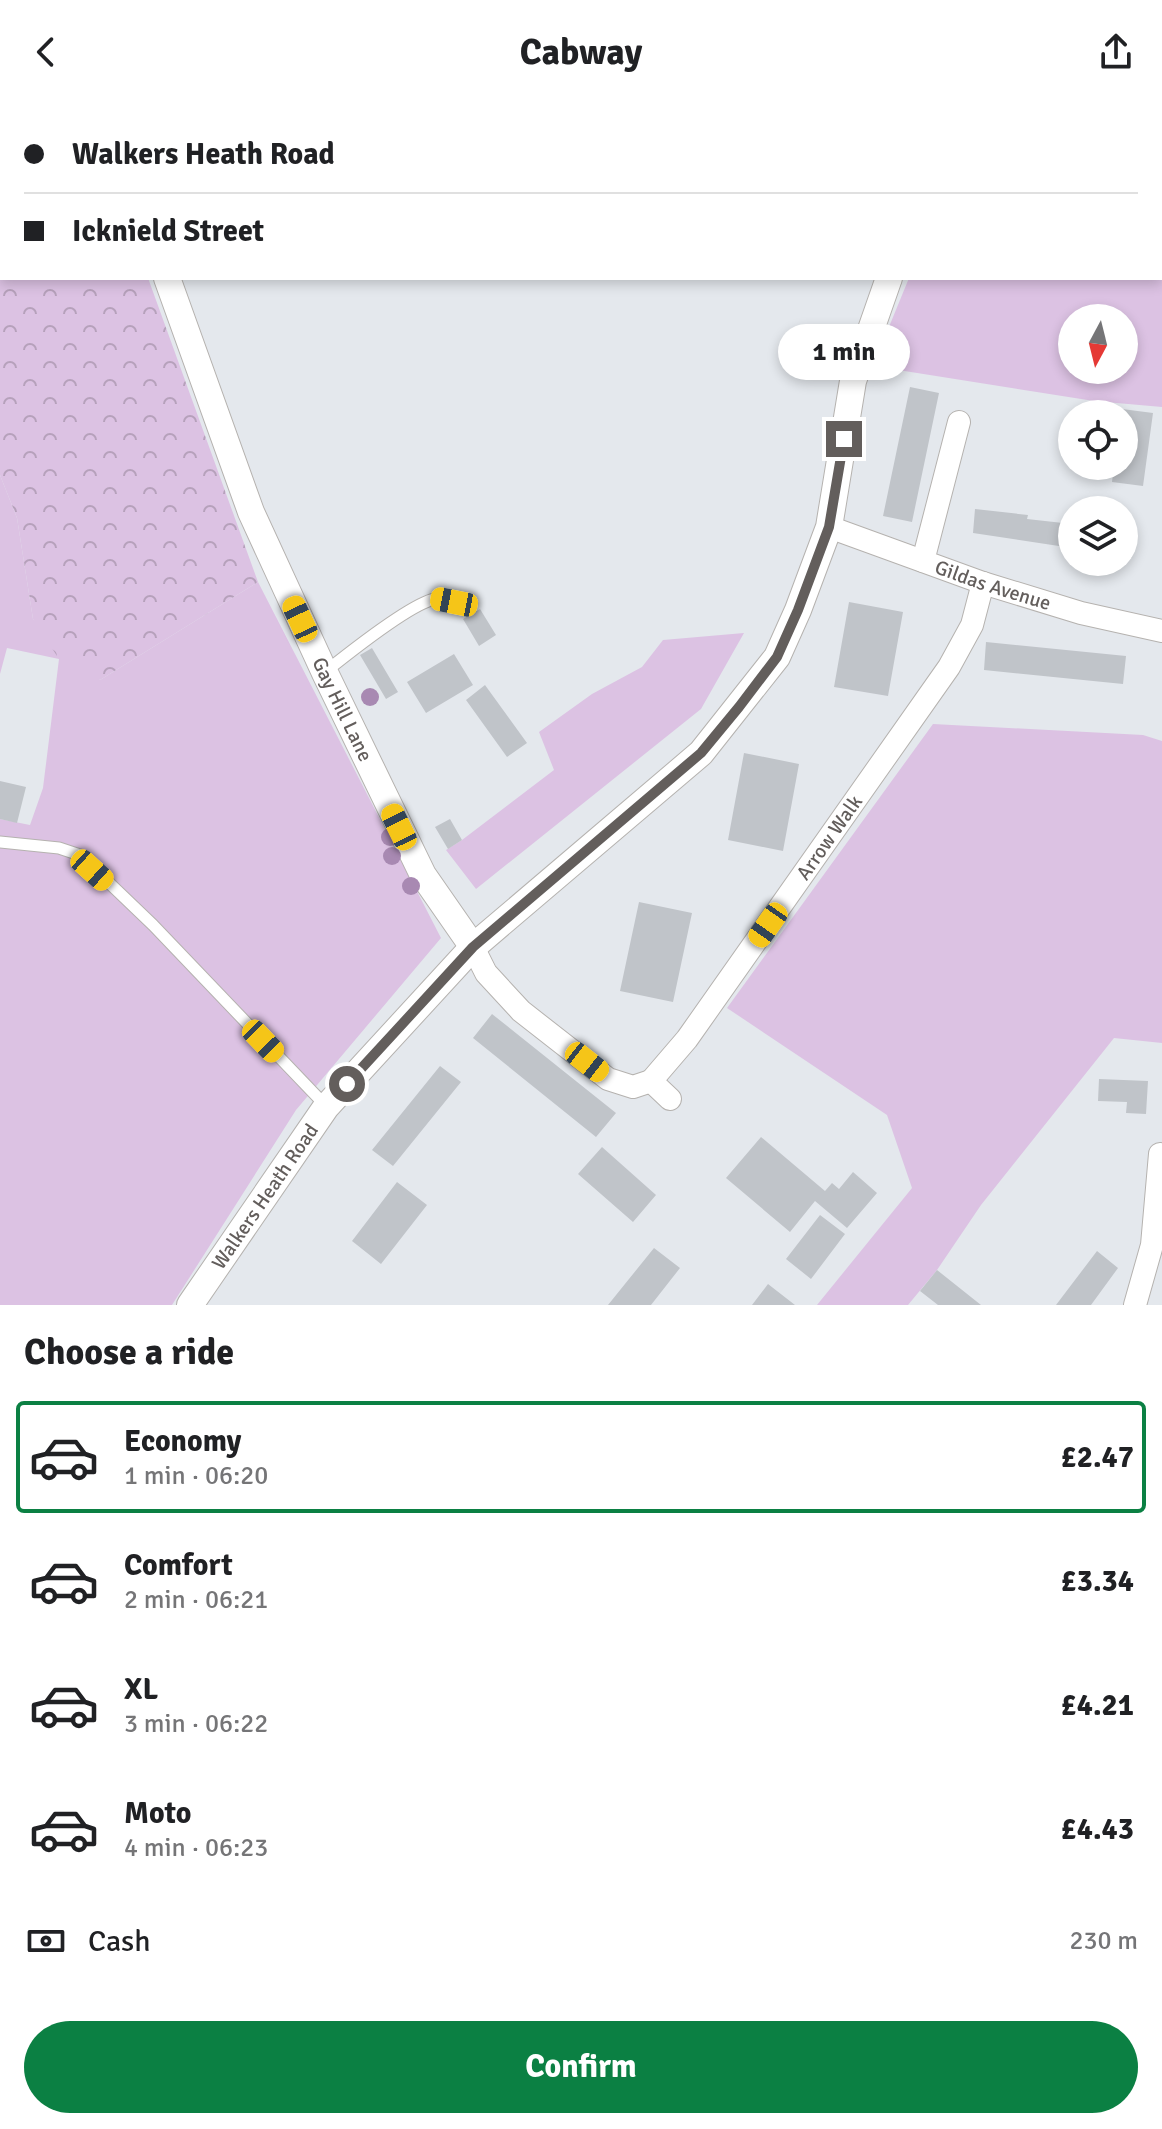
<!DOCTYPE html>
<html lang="en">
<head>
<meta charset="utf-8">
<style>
  :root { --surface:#fff; --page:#f6f6f6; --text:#202124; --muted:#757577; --line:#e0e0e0; --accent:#0b8043 }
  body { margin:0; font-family:Signika,sans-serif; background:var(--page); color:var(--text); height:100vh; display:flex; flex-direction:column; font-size:30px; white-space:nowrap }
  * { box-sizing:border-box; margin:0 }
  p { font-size:26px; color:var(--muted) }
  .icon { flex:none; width:44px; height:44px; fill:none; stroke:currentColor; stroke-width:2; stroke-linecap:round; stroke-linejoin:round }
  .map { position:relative; height:1201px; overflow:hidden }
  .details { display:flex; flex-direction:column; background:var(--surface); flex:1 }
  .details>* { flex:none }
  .hud { position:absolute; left:0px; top:0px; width:1162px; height:176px; box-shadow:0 4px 12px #0003; display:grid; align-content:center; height:176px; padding:0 24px; background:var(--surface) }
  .needle { width:52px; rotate:187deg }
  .controls { position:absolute; left:1058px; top:200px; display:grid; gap:16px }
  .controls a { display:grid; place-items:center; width:80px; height:80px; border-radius:50%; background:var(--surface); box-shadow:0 4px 12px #0003; font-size:40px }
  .end { position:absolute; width:36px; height:36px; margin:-18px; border:10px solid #635e5c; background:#fff; box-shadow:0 0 0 4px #fff }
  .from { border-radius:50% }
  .bubble { position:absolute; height:56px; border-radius:28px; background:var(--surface); box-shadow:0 4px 12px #0003; font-size:26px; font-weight:700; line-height:56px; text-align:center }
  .car { position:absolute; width:24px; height:48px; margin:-24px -12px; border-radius:10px; box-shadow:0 0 6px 2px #0007; background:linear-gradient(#f5c518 24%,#345 0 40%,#f5c518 0 76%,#345 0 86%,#f5c518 0) }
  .hud b { display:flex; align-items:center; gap:28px; height:76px; font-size:30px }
  .hud b+b { border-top:2px solid var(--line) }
  .hud i { width:20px; height:20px; background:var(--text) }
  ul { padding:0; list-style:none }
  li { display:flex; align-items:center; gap:24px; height:112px; margin:0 16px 12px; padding:0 8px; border:4px solid transparent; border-radius:8px }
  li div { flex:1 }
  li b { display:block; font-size:30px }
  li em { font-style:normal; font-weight:700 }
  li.on { border-color:var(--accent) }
  li>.icon { width:72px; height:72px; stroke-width:1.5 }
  h2 { padding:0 24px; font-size:36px; line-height:96px }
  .pay { display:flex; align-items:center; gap:20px; height:88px; padding:0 24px; font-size:30px }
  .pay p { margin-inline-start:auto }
  .action { display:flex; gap:16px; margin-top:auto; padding:16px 24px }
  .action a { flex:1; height:92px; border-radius:48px; background:var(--accent); color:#fff; font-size:32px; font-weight:700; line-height:92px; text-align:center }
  header { display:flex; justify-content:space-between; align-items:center; height:104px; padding:0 24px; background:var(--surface); font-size:36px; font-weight:700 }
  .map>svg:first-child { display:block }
  .green { fill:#dcc2e3; fill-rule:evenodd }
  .forest { fill:url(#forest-crowns) }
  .building { fill:#c0c4c9 }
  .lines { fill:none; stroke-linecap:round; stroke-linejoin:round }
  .service-casing { stroke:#b5b2af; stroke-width:13 }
  .minor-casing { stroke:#b5b2af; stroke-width:24 }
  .tertiary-casing { stroke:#b5b2af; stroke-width:28 }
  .service { stroke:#fff; stroke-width:11 }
  .minor { stroke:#fff; stroke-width:22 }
  .tertiary { stroke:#fff; stroke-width:26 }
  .tree { fill:#a889b2 }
  .route { stroke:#635e5c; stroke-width:10 }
  .labels { text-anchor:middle; stroke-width:7; stroke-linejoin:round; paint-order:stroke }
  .street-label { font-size:20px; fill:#635e5c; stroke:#fff }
</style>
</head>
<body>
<header><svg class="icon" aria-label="back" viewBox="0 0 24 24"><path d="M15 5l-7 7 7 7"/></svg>Cabway<svg class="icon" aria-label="share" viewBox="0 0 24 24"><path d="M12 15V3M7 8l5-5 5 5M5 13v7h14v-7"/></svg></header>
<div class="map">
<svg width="1162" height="1201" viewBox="0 0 1162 1201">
  <defs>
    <pattern id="forest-crowns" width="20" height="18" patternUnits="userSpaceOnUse" patternTransform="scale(2)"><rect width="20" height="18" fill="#dcc2e3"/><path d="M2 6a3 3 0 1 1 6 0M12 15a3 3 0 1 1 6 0" fill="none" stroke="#b6a1bb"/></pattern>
  </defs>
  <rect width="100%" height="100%" fill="#e4e8ed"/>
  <path class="green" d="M1098 0H1162V303L1094 297 873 262 909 174H1160V2H1093ZM1072 214H1124V266H1072Z
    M0 371 17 414 33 515 100 576 258 478 441 834 296 1006 172 1201H0V715L30 721 43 684 59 555 7 544 0 570Z
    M744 529 701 605 476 785 446 746 462 736 554 666 539 628 592 590 642 563 663 536Z
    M933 620 1143 631 1162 637V939L1114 934 981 1101 937 1166 908 1201H817L912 1084 887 1011 727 904Z"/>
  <path class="forest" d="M0 0 86 2H2V174H148L258 478 100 576 59 555 33 515 17 414 0 371Z"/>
  <path class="building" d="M910 283 939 289 912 418 883 412Z
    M1122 305 1153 309 1143 382 1112 378 1114 362H1124Z
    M975 405 1028 411 1027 415 1072 420V444L973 429Z
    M1124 426 1134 427 1132 454 1124 453Z
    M849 498 903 508 888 592 834 583Z
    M480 505 496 531 479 542 463 515Z
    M986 538 1126 552 1123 580 984 566Z
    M372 544 398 588 386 595 360 551Z
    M454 550 473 581 426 609 407 578Z
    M485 581 527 639 507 653 466 596Z
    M744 649 799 660 783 747 728 736Z
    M0 677 26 683 17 719 0 715Z
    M450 715 462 736 448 745 435 723Z
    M639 798 692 809 673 898 620 887Z
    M492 910 616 1009 596 1033 473 934Z
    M440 962 461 978 393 1062 372 1046Z
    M1099 975 1148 977 1146 1010 1126 1009 1127 998 1098 997Z
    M761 1033 825 1087 832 1079 839 1085 853 1068 877 1089 847 1124 815 1097 790 1128 726 1074Z
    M602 1043 656 1091 633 1118 578 1070Z
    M397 1078 427 1101 381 1160 352 1137Z
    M820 1111 845 1130 811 1175 786 1155Z
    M654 1144 680 1164 651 1201H608Z
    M1097 1147 1118 1164 1091 1201H1056Z
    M937 1166 981 1201H938L920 1187Z
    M768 1180 795 1201H752Z"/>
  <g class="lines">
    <g class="service-casing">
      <path id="service" d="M325 568C345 552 412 499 435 495 441 494 448 497 454 498
        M0 738 59 744 80 751 153 821 326 1002"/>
    </g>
    <g class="minor-casing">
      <g id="minor">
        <path id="s1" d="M829 423 983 479 1081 509 1162 527"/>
        <path d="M923 457 959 318"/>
        <path d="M473 843 486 869 521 907 608 975 633 983 651 977 670 995"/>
        <path id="s2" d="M651 977 687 935 949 563 972 521 983 479"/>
        <path d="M1135 1201 1152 1141 1160 1050"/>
      </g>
    </g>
    <g class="tertiary-casing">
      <g id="tertiary">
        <path d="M104 0 105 2"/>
        <path d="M1004 2 1005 0"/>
        <path id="s3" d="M167 174 251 408 325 569 423 771 473 843"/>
        <path id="s4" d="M190 1201 326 1003 473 843 701 649 777 553 798 506 829 423 853 277 889 174"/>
      </g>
    </g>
    <use href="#service" class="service"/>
    <use href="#minor" class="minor"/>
    <use href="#tertiary" class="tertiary"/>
  </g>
  <g class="tree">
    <circle cx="370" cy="593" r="9"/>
    <circle cx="390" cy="733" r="9"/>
    <circle cx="392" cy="752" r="9"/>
    <circle cx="411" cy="782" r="9"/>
  </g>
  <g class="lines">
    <path class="route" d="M347 980 473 843 701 649 739 603 777 553 798 506 829 423 844 335"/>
  </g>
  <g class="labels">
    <g class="street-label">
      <text dy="7" stroke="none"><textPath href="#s1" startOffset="174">Gildas Avenue</textPath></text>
      <text dy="7" stroke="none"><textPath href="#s3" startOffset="466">Gay Hill Lane</textPath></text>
      <text dy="7" stroke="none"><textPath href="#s2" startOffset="302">Arrow Walk</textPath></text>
      <text dy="7" stroke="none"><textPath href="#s4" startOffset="132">Walkers Heath Road</textPath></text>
    </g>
  </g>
</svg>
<div class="controls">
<a><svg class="needle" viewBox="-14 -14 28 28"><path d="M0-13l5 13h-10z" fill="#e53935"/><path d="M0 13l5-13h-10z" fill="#757577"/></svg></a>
<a><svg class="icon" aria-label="locate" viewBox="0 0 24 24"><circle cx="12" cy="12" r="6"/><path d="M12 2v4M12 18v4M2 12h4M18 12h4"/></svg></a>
<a><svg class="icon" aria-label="layers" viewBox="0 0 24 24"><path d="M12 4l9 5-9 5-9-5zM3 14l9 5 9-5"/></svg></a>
</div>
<i class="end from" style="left:347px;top:980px"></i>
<i class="end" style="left:844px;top:335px"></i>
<div class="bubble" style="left:778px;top:220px;width:132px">1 min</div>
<i class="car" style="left:454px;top:498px;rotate:281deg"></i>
<i class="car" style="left:300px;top:515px;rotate:335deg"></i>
<i class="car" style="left:399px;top:723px;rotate:334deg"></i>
<i class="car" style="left:92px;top:766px;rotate:132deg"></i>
<i class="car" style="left:768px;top:821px;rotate:215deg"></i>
<i class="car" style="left:263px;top:937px;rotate:136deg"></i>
<i class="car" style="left:587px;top:958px;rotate:128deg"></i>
<div class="hud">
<b><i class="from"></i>Walkers Heath Road</b>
<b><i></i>Icknield Street</b>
</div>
</div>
<section class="details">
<h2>Choose a ride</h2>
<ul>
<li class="on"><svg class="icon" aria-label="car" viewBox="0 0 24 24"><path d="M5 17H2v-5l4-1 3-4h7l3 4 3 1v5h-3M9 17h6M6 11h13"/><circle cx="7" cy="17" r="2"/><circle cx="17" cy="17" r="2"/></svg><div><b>Economy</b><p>1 min · 06:20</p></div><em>£2.47</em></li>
<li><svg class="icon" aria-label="car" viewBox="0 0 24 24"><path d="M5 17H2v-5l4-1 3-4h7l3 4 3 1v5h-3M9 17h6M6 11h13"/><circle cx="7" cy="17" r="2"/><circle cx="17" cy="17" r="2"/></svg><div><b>Comfort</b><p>2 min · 06:21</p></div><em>£3.34</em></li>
<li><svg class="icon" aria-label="car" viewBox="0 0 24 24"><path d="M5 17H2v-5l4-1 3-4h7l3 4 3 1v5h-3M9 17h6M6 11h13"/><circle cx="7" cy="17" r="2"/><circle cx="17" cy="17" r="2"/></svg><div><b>XL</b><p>3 min · 06:22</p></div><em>£4.21</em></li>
<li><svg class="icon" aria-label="car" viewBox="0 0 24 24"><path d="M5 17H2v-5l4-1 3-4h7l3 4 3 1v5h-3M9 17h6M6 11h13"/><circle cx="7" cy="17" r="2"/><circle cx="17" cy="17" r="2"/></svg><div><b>Moto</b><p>4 min · 06:23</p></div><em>£4.43</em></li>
</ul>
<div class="pay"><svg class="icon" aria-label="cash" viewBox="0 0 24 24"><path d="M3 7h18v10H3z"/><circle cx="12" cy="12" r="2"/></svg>Cash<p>230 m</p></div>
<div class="action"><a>Confirm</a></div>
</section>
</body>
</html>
